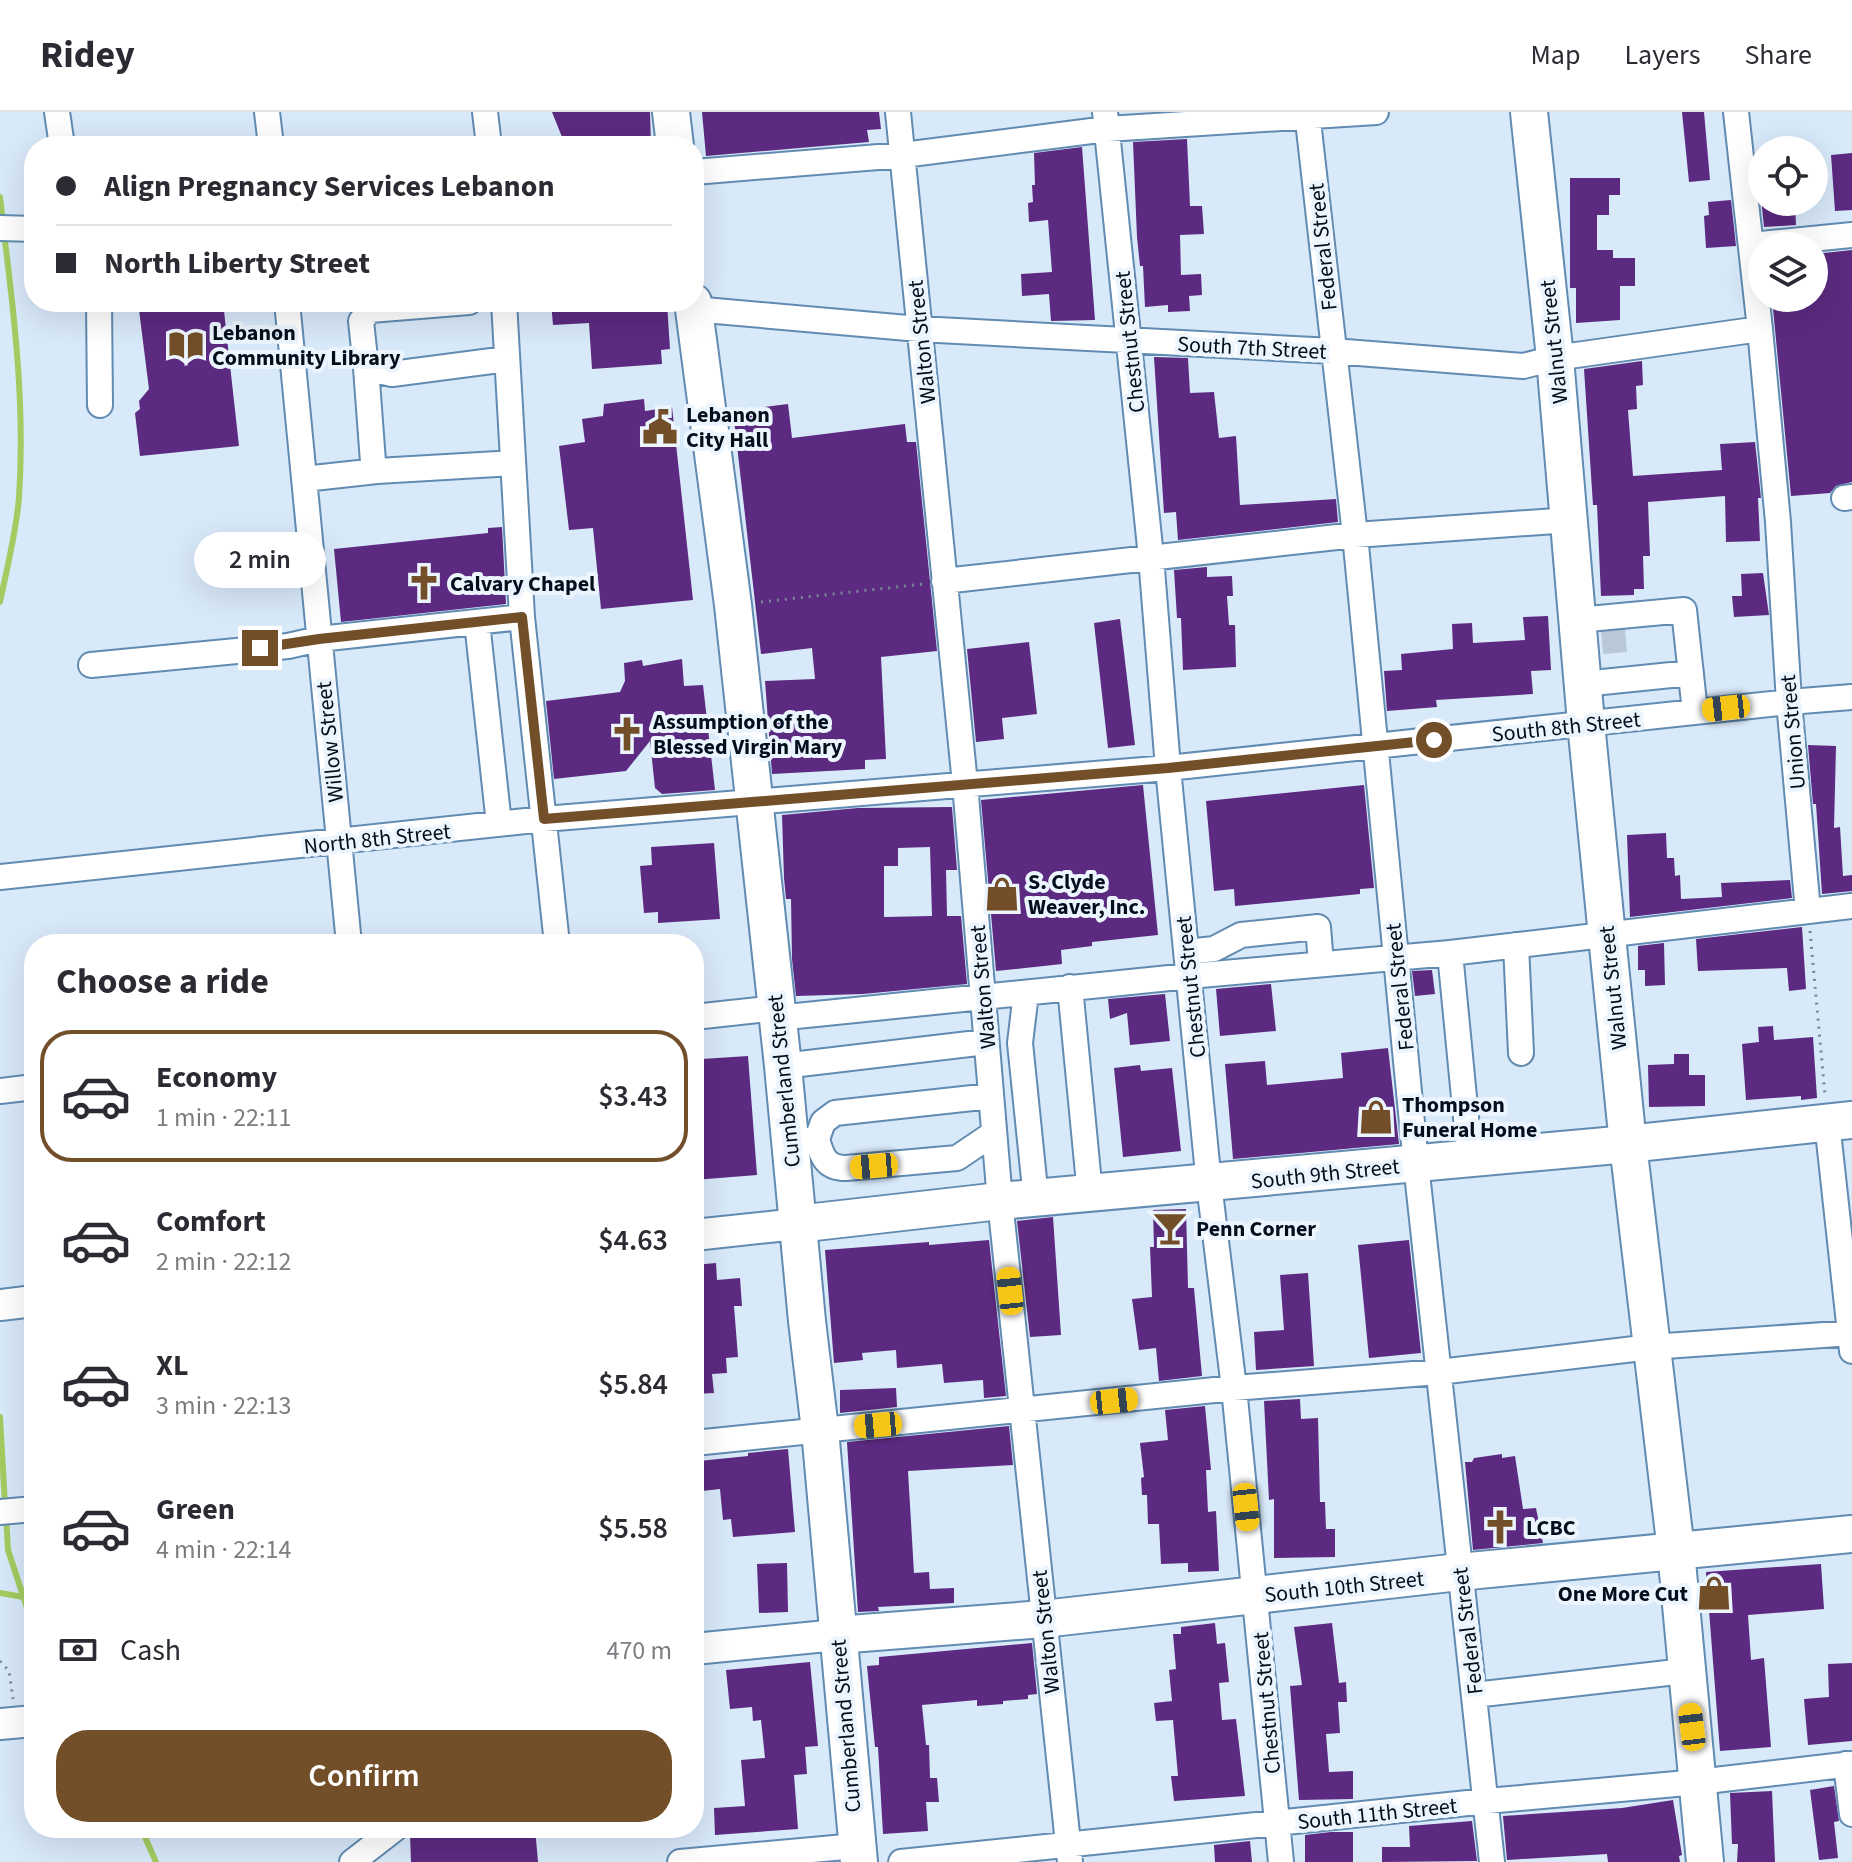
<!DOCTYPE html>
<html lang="en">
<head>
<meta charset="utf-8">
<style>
  :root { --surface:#fff; --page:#f7f7f7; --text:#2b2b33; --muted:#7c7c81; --line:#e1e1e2; --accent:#724f28 }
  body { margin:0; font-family:"Source Sans 3",sans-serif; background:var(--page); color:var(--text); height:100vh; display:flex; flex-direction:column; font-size:30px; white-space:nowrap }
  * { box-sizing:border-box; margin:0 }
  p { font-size:26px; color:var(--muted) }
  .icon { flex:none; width:44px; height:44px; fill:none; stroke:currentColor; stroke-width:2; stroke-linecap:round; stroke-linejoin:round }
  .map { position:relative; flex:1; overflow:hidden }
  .panel { position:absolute; left:24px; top:822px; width:680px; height:904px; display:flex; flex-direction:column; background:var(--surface); border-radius:32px; box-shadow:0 8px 32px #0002 }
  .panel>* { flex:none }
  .hud { position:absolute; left:24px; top:24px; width:680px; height:176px; border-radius:32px; box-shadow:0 8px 32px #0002; display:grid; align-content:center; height:176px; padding:0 32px; background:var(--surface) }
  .tools { position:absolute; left:1748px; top:24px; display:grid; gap:16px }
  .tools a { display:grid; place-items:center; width:80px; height:80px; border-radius:50%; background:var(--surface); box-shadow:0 8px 32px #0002; font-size:40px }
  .end { position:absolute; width:36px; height:36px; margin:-18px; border:10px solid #724f28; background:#fff; box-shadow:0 0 0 4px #fff }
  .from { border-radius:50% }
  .bubble { position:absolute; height:56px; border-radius:28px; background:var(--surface); box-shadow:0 8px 32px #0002; font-size:26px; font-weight:600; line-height:56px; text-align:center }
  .car { position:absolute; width:24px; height:48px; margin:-24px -12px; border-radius:10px; box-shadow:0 0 6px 2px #0007; background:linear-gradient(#f5c518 24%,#345 0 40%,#f5c518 0 76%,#345 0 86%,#f5c518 0) }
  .hud b { display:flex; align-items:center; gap:28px; height:76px; font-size:30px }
  .hud b+b { border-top:2px solid var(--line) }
  .hud i { width:20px; height:20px; background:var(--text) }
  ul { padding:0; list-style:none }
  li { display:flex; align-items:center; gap:24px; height:132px; margin:0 16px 12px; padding:0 16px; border:4px solid transparent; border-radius:32px }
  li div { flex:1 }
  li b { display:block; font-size:30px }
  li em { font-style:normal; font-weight:600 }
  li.on { border-color:var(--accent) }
  li>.icon { width:72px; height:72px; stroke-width:1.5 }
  h2 { padding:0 32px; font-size:36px; line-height:96px }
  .pay { display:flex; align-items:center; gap:20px; height:88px; padding:0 32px; font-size:30px }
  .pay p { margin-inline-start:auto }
  .cta { display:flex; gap:16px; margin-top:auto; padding:16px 32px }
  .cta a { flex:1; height:92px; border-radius:32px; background:var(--accent); color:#fff; font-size:32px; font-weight:600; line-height:92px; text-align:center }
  header { display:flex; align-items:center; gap:48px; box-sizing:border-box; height:112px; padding:0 40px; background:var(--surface); border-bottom:2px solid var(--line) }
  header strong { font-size:38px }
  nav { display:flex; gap:44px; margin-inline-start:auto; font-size:28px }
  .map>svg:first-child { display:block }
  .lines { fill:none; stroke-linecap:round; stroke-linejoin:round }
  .stream { stroke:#a2cc61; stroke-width:6 }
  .building { fill:#5c2a81; fill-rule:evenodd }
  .minor-tunnel { stroke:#b8c8d9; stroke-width:24; stroke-dasharray:24 12; stroke-linecap:butt }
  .minor-casing { stroke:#618bb1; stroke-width:28 }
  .major-casing { stroke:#618bb1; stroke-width:34 }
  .highway-casing { stroke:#618bb1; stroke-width:40 }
  .path { stroke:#788796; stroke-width:3; stroke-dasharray:2 6; stroke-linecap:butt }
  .minor { stroke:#fff; stroke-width:24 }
  .major { stroke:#fff; stroke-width:30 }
  .highway { stroke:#fff; stroke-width:36 }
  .route { stroke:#724f28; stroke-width:10 }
  .labels { text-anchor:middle; stroke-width:8; stroke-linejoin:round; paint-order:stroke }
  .street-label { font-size:22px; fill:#010e1c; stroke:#ecf5fe }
  .poi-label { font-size:22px; font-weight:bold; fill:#010e1c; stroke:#ecf5fe; text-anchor:start }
</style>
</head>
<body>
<header>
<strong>Ridey</strong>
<nav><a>Map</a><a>Layers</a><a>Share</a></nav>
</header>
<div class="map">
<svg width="1852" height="1750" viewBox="0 0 1852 1750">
  <rect width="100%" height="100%" fill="#d8e9fa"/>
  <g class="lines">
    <path class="stream" d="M0 85 3 110
      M0 490C7 456 16 421 19 386 25 297 15 209 4 121
      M0 1305 5 1393
      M6 1404 8 1438 34 1517
      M0 1481 23 1485
      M141 1716 156 1750"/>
  </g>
  <path class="building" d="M552 0H650L651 34H562V25Z
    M702 0H879L881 17 867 18 869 30 706 44Z
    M1682 0H1704L1710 68 1689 70Z
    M1187 27 1190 94H1202L1204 122 1180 123 1181 163 1201 162 1202 183 1189 184 1190 199 1168 200V193L1145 195 1143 154H1140L1137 125 1133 30Z
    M1082 35 1095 208 1051 209 1049 182 1022 184 1021 162 1052 160 1048 108 1029 110 1028 91 1033 90 1032 73H1035L1034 41Z
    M1852 41V98L1835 99 1831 43Z
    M1570 66H1620V83H1609V103H1597V138H1613V146H1635V174H1620V208L1576 211V176H1570Z
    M1761 86 1762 90H1795L1796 113 1764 115Z
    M1731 88 1736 134 1706 136 1704 104 1709 103 1708 90Z
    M1852 138V370L1836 374 1830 381 1791 384 1772 186H1814V142Z
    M138 190H223L239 334 140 344 135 301 140 297 139 289 149 277Z
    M551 190 667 191 670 237 661 238 662 252 592 257 589 211 553 213Z
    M1154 245 1188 246 1190 281 1214 280 1219 326 1236 324 1240 393 1336 387 1338 410 1178 428 1176 400 1164 401Z
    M1642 249 1643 273 1636 274 1637 297 1628 298 1633 364 1722 358 1720 332 1755 330 1761 386H1758L1760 429 1726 430 1725 384 1648 390 1650 444H1643L1644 477H1634V483L1601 484 1597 393H1593L1584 257Z
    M644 287 645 299 672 295 693 488 601 497 593 416 569 418 559 334 585 330 582 307 603 304 604 292Z
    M788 292 792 326 905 312 907 330H916L937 539 881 545 886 647 865 648V657L772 662 765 569 815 567 812 536 761 542 733 299Z
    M502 415 506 492 341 510 334 437 488 421V416Z
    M1207 455V465L1232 464 1233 484H1227L1229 513H1235L1236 555 1183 558 1181 506H1177L1174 458Z
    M1763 461 1769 503 1734 505 1732 484H1742L1741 462Z
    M1548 504 1551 558 1531 559 1533 582 1436 588 1437 595 1387 599 1384 559 1402 558 1401 542 1453 537 1452 512 1472 511 1473 531 1525 528 1523 505Z
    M1120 507 1135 633 1108 636 1094 511Z
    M1029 530 1037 602 1002 606 1004 627 976 630 967 537Z
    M682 547 684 574 703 573 715 678 662 682 655 676 650 629 626 659 554 667 546 589 620 580 625 569 624 551 642 548 643 554Z
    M1808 633 1836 634 1834 716 1840 715 1843 764 1852 763V779L1822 782 1816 692H1813Z
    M1143 673 1158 823 1092 830V834L1061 838 1062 852 996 859 981 688Z
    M1364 673 1374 776 1360 777V782L1235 794 1234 777 1214 779 1206 689Z
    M952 695 957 758H946L947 804H961L967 872 863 882 796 884 792 847 791 787H786L784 766 782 703 858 696ZM930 735 932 804 884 805V754H898V736Z
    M1666 721 1667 746H1674L1675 764 1680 763 1681 787 1722 785 1721 771 1790 768 1792 786 1630 805 1627 723Z
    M714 731 720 807 658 811V800L644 801 640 754 652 753 651 735Z
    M1802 815 1806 877 1789 879 1787 856 1698 859 1696 827Z
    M1664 831 1665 873 1645 874V858H1638V834Z
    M1432 858 1435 882 1415 884 1412 859Z
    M1271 872 1276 919 1220 924 1216 877Z
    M1165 882 1170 929 1130 933 1127 901 1110 907 1108 887Z
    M1773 914 1774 928 1813 925 1817 986 1801 988V984L1746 988 1742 932 1759 930 1758 915Z
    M1388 936 1399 1032 1233 1047 1225 952 1265 949 1267 973 1343 966 1341 941Z
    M1674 942H1689V963H1705V994L1649 995 1648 953 1674 952Z
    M748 944 757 1063 694 1068V959L702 958V947Z
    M1140 953 1141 959 1172 956 1181 1039 1123 1045 1114 956Z
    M1186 1097 1188 1176H1194L1202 1264 1159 1269 1156 1236 1139 1238 1132 1187 1152 1185 1150 1135H1154L1153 1098Z
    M1053 1105 1061 1223 1030 1225 1017 1109Z
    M989 1128 1006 1284 984 1286 983 1268 944 1271 942 1252 897 1256 896 1238 862 1241 863 1248 834 1251 825 1138 929 1130V1133Z
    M1409 1128 1421 1241 1369 1246 1358 1133Z
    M716 1151 717 1168 740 1166 742 1194H734L738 1245 726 1246 727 1261 712 1262 714 1281 694 1282V1153Z
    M1308 1161 1314 1254 1256 1258 1254 1220 1284 1218 1280 1163Z
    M896 1276 897 1295 840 1301V1278Z
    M1300 1287 1301 1307 1318 1306 1320 1390H1325L1326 1417H1335V1445L1274 1446V1387L1269 1388 1264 1289Z
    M1205 1294 1211 1358H1206L1208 1400 1216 1399 1219 1459 1188 1460V1451L1161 1452 1159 1412H1148L1147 1383H1142L1141 1366 1144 1365 1140 1331 1168 1328 1165 1298Z
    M1009 1314 1013 1353 908 1359 914 1461 929 1460 930 1477 954 1476V1491L878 1495 879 1499 858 1500 847 1330Z
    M788 1337 795 1420 733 1425 731 1407 723 1408 720 1377 702 1379 699 1349 748 1344V1341Z
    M1502 1342V1346L1515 1344 1523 1397 1536 1396 1543 1431 1473 1438 1465 1350H1472L1474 1346Z
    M787 1451 788 1500 759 1501 757 1452Z
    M1821 1452 1824 1497 1748 1503 1751 1548 1764 1546 1771 1635 1720 1639 1706 1460Z
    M1215 1511 1217 1532 1225 1531 1229 1570 1219 1571 1222 1608 1236 1607 1245 1684 1174 1689 1171 1664H1178L1173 1608 1156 1609 1154 1591 1172 1589 1169 1558 1176 1557 1173 1522H1181V1515Z
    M1332 1511 1339 1571 1346 1570 1347 1590H1338L1340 1621 1326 1622 1329 1660 1353 1659V1687L1299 1688 1290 1574 1302 1573 1294 1515Z
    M1032 1531 1037 1582 1028 1583V1587L1003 1589V1592L977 1594V1588L922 1593 926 1633H929L930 1666H937L939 1690H926L928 1719 883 1722 878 1635H875L867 1554 879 1553V1545Z
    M810 1550 818 1634 805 1635 807 1662 794 1663 798 1717 715 1723 714 1696 745 1694 741 1648 765 1646 761 1608 753 1609 752 1595 730 1597 726 1558Z
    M1852 1551V1629L1808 1633 1804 1587 1829 1585 1828 1552Z
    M1834 1674 1839 1709 1834 1710 1838 1746 1819 1748 1810 1678Z
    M1772 1679 1775 1750H1737L1738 1732H1732L1730 1681Z
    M1673 1688 1682 1743 1679 1744 1680 1750H1608L1607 1742 1507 1748 1503 1704 1622 1696Z
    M1472 1709 1477 1749 1382 1750V1735H1410L1409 1714Z
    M479 1716H535L538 1750H411L410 1722Z
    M1331 1720H1353V1750H1305V1723Z
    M1250 1729 1252 1750H1215L1214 1733Z"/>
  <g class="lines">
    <path class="minor-tunnel" d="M1613 517 1616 552"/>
    <g class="minor-casing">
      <path id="minor" d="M57 0 62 34
        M267 0 271 34
        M485 0 489 34
        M898 0 965 672 1000 1089 1070 1750
        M1105 0 1151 445 1168 656 1209 1072 1234 1276 1281 1750
        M1307 0 1355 423 1416 1052 1492 1750
        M1736 0 1760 217 1778 410 1789 590 1808 799
        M694 60 903 43 1107 17 1376 0
        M0 116 34 117
        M1751 133 1852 123
        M99 190 100 293
        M287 190 349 832
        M469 190 370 198 361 209 366 256 392 262 507 247
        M504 190 522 505 557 832
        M693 197 919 217 1333 239 1523 254 1555 246 1760 217
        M366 256 373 350 377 359
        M304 367 377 359 513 351
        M1844 386 1852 385
        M944 469 1355 423 1570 408
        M1578 508 1684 498 1695 600
        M477 510 499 712
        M91 553 288 534 319 527 522 505
        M1583 572 1691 561
        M0 765 544 707 1168 656 1789 590 1852 585
        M1516 833 1521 941
        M1187 840 1214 837 1241 823 1318 815 1321 852
        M1450 841 1470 1047
        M1070 875 1090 1082
        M1026 881 1020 931 1036 1087
        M694 905 776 896
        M777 906 1189 864 1450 841 1852 794
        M783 954 986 930
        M0 979 34 975
        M1827 1010 1852 1239
        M817 1027C822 1045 826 1056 846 1056L957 1046 994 1021
        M790 1030 817 1027 823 1010 835 1001 991 984
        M694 1331 1234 1276 1439 1260 1651 1235 1852 1221
        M0 1400 34 1397
        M1474 1583 1685 1559
        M1846 1652 1852 1702
        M352 1750 396 1716
        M680 1750 856 1734
        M901 1750 1487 1689 1698 1670 1852 1652"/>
    </g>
    <g class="major-casing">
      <path id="major" d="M694 1123 797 1112
        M0 1193 34 1189
        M694 1537 837 1523
        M0 1612 34 1609"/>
    </g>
    <g class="highway-casing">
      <path id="highway" d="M671 0 675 34
        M1529 0 1555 246 1586 611 1607 824 1628 1032 1676 1439 1705 1750
        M693 190 733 493 783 954 807 1209 820 1318 859 1750
        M797 1112 1000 1089 1628 1032 1852 1008
        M837 1523 1043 1507 1459 1460 1852 1422"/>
    </g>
    <path class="path" d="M761 490 924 472
      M1810 819 1825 983
      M0 1549 9 1559 13 1587"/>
    <use href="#minor" class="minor"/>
    <use href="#major" class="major"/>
    <use href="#highway" class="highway"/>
  </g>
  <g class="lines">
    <path class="route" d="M260 536 319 527 522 505 544 707 1168 656 1434 628"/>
  </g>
  <defs>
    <g id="library-bare" transform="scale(2.76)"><path d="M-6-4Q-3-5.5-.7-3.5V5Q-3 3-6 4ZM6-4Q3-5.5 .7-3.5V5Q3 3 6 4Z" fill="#724f28" stroke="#ecf5fe" stroke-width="2.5" paint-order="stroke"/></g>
    <g id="civic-bare" transform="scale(2.76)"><path d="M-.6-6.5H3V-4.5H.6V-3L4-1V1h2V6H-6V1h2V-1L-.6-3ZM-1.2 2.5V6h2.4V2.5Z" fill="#724f28" stroke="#ecf5fe" stroke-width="2.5" paint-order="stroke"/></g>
    <g id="church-bare" transform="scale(2.76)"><path d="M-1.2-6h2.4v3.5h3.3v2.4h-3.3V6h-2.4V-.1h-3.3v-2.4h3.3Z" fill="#724f28" stroke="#ecf5fe" stroke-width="2.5" paint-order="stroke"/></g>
    <g id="shop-bare" transform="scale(2.76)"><path d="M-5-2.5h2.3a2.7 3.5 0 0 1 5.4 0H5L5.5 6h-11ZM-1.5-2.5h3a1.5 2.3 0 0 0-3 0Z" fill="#724f28" stroke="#ecf5fe" stroke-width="2.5" paint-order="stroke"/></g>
    <g id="bar-bare" transform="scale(2.76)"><path d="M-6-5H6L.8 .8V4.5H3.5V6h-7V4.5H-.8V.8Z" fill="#724f28" stroke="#ecf5fe" stroke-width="2.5" paint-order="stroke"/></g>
  </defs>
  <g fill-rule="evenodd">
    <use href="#library-bare" x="186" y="233"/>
    <use href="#civic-bare" x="660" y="315"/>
    <use href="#church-bare" x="424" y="471"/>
    <use href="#church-bare" x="627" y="622"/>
    <use href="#shop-bare" x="1002" y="782"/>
    <use href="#shop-bare" x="1376" y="1005"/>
    <use href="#bar-bare" x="1170" y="1116"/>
    <use href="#church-bare" x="1500" y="1415"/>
    <use href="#shop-bare" x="1714" y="1481"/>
  </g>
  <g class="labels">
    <g class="street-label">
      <text transform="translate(1322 135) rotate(-96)" y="8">Federal Street</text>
      <text transform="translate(921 230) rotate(-96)" y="8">Walton Street</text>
      <text transform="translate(1129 230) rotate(-96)" y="8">Chestnut Street</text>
      <text transform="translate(1553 230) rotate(-96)" y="8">Walnut Street</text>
      <text transform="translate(1252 235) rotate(3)" y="8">South 7th Street</text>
      <text transform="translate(1566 614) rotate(-6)" y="8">South 8th Street</text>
      <text transform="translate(1792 620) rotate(-95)" y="8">Union Street</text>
      <text transform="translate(329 630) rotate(-96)" y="8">Willow Street</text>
      <text transform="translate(377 726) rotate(-6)" y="8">North 8th Street</text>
      <text transform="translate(982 875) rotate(-95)" y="8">Walton Street</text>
      <text transform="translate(1190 875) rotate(-96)" y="8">Chestnut Street</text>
      <text transform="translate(1399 875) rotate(-96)" y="8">Federal Street</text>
      <text transform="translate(1612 876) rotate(-96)" y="8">Walnut Street</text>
      <text transform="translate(783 969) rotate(-96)" y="8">Cumberland Street</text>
      <text transform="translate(1325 1061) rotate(-6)" y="8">South 9th Street</text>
      <text transform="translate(1344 1474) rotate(-6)" y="8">South 10th Street</text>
      <text transform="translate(1467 1519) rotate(-97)" y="8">Federal Street</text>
      <text transform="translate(1045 1520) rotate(-96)" y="8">Walton Street</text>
      <text transform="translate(1266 1591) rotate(-95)" y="8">Chestnut Street</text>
      <text transform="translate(845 1614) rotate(-95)" y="8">Cumberland Street</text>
      <text transform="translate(1377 1701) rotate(-6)" y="8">South 11th Street</text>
    </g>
    <g class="poi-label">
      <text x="212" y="228">Lebanon<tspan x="212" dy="25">Community Library</tspan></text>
      <text x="686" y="310">Lebanon<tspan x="686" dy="25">City Hall</tspan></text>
      <text x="450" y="479">Calvary Chapel</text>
      <text x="653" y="617">Assumption of the<tspan x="653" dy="25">Blessed Virgin Mary</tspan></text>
      <text x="1028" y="777">S. Clyde<tspan x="1028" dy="25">Weaver, Inc.</tspan></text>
      <text x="1402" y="1000">Thompson<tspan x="1402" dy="25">Funeral Home</tspan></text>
      <text x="1196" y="1124">Penn Corner</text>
      <text x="1526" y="1423">LCBC</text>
      <text x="1688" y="1489" text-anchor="end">One More Cut</text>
    </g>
  </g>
</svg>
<div class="tools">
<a><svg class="icon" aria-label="locate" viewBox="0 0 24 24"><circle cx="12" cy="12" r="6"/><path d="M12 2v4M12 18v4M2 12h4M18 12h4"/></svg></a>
<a><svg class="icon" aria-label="layers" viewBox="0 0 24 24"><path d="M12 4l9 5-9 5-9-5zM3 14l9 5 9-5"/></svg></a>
</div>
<i class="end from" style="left:1434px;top:628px"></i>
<i class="end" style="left:260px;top:536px"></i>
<div class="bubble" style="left:194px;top:420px;width:132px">2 min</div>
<i class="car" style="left:1726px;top:596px;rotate:264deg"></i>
<i class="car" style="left:874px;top:1054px;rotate:265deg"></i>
<i class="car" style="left:1010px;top:1179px;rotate:354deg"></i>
<i class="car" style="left:1114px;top:1289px;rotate:84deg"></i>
<i class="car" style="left:878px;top:1313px;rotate:265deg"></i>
<i class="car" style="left:1246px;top:1395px;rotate:174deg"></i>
<i class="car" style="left:1692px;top:1615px;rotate:353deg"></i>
<div class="hud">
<b><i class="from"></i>Align Pregnancy Services Lebanon</b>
<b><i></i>North Liberty Street</b>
</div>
<section class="panel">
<h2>Choose a ride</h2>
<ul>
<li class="on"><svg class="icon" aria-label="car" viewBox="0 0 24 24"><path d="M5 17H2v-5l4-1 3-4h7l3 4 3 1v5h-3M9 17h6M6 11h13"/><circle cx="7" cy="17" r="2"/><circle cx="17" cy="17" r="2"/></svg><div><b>Economy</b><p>1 min · 22:11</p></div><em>$3.43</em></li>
<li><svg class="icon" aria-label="car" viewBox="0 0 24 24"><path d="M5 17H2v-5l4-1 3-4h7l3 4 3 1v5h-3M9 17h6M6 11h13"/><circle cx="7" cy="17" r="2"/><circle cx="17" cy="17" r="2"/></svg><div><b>Comfort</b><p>2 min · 22:12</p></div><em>$4.63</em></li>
<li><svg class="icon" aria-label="car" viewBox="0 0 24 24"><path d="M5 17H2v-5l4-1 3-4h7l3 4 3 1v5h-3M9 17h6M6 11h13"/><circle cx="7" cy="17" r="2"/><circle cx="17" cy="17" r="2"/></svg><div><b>XL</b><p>3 min · 22:13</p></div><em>$5.84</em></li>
<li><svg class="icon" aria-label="car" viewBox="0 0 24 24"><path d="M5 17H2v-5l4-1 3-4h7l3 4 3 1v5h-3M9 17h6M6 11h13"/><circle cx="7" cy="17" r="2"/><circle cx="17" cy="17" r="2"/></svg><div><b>Green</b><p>4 min · 22:14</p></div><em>$5.58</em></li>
</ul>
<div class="pay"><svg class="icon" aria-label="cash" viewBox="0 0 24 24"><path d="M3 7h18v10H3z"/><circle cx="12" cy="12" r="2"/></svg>Cash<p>470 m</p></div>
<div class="cta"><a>Confirm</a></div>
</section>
</div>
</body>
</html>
